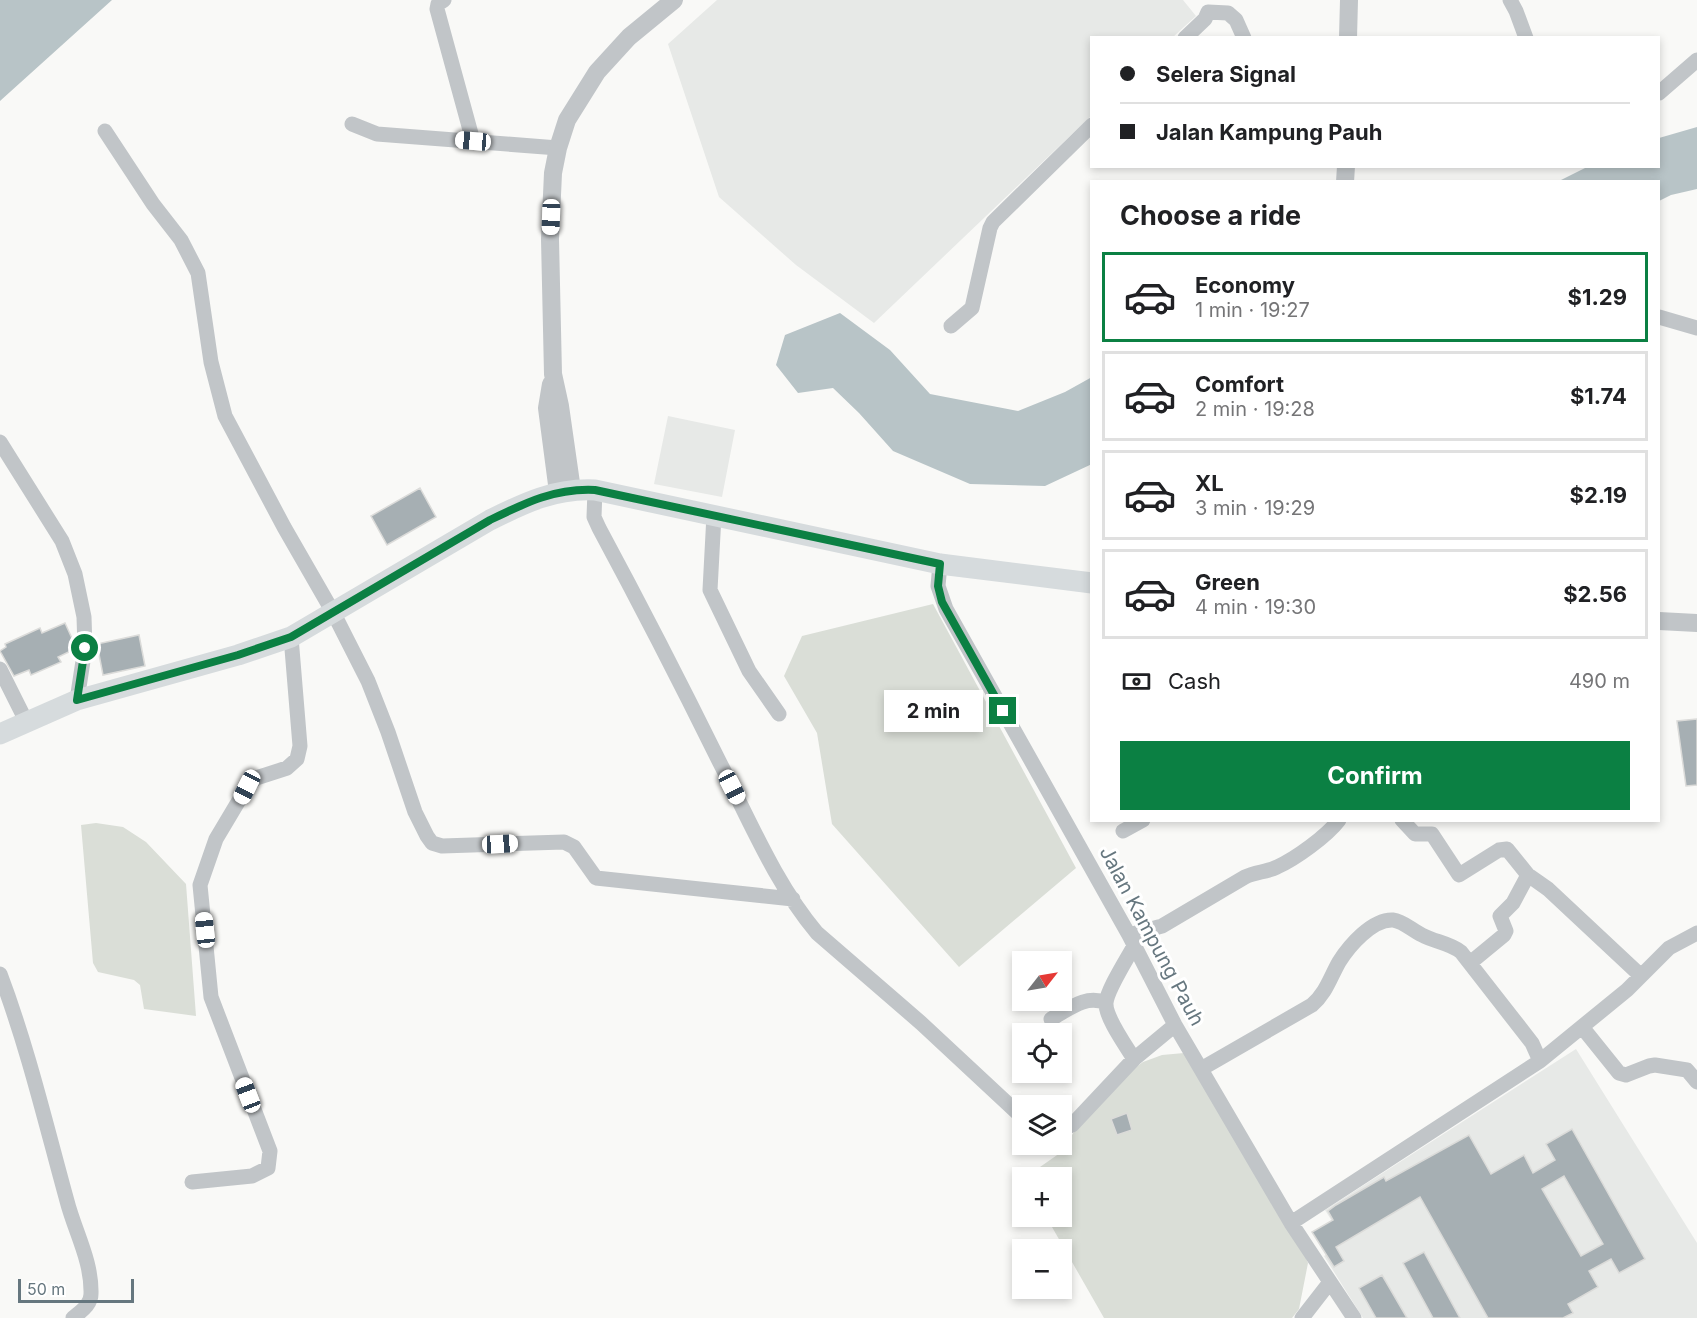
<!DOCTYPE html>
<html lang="en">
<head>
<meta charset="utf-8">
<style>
  :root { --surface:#fff; --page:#f2f2f2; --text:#202124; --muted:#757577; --line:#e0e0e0; --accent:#0b8043 }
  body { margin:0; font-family:Inter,sans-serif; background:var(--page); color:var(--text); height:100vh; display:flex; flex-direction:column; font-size:22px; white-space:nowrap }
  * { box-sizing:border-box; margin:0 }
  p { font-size:20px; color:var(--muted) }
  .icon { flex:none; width:33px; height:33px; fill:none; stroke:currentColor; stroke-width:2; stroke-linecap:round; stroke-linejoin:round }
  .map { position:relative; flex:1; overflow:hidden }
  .sheet { position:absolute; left:1090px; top:180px; width:570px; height:642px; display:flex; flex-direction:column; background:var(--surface); border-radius:0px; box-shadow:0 3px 9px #0003 }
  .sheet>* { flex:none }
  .hud { position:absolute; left:1090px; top:36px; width:570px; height:132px; border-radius:0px; box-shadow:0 3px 9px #0003; display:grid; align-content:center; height:132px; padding:0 30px; background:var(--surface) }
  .needle { width:39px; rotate:59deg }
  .buttons { position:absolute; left:1012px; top:951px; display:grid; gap:12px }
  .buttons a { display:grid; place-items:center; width:60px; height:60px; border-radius:0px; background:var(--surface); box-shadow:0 3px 9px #0003; font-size:30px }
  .scale { position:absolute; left:18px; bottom:15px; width:116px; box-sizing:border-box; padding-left:6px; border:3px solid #66777f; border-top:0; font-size:16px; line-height:21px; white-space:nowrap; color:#66777f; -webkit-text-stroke:4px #fff; paint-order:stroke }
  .end { position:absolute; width:27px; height:27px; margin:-14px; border:8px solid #0b8043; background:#fff; box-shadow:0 0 0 3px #fff }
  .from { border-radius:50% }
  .bubble { position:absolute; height:42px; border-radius:0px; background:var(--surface); box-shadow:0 3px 9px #0003; font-size:20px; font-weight:700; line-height:42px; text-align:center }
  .car { position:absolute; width:18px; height:36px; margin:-18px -9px; border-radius:8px; box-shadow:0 0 4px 2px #0007; background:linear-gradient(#fff 24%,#345 0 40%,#fff 0 76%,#345 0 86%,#fff 0) }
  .hud b { display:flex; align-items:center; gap:21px; height:57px; font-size:22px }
  .hud b+b { border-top:2px solid var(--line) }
  .hud i { width:15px; height:15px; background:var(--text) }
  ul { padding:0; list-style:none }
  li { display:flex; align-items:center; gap:18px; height:90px; margin:0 12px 9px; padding:0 18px; border:3px solid var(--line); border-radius:0px }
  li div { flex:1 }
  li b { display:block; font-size:22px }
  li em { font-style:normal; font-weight:700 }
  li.selected { border-color:var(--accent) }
  li>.icon { width:54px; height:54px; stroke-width:1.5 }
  h2 { padding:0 30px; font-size:27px; line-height:72px }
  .pay { display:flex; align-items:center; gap:15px; height:66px; padding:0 30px; font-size:22px }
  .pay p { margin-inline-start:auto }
  .primary-button { display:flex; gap:12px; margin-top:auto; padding:12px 30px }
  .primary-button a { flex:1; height:69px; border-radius:0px; background:var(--accent); color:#fff; font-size:24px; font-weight:700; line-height:69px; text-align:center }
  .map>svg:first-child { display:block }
  .built { fill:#e7e9e7 }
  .green { fill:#daded7 }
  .water { fill:#b8c4c7 }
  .building { fill:#a6afb3; stroke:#dbdbd9; stroke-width:1.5; fill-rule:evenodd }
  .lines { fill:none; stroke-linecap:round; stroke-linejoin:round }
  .minor { stroke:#c1c5c8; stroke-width:15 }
  .tertiary { stroke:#c1c5c8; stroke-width:18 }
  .secondary { stroke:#d6dbdd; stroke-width:21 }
  .route { stroke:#0b8043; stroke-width:8 }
  .labels { text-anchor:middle; stroke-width:6; stroke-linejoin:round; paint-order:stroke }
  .street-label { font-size:20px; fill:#66777f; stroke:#fff }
</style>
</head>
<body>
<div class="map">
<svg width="1697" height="1318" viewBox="0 0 1697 1318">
  <rect width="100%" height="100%" fill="#f9f9f7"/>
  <path class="built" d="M717 0H1183L1196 16 1173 37 1092 38V115L874 323 796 265 719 197 668 44Z
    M668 416 735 430 722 497 654 484Z
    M1576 1049 1697 1243V1318H1363L1324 1256 1345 1242 1325 1210Z"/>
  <path class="green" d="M933 604 1076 868 959 967 832 824 817 733 784 676 802 636Z
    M96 823 123 827 146 842 186 884 196 1016 144 1009 140 985 134 980 98 972 93 963 81 825Z
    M1184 1053 1301 1245 1308 1263 1299 1309 1292 1318H1104L1052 1227 1049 1217 1062 1216V1178L1037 1177 1036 1175 1040 1167 1060 1153 1078 1126 1129 1072 1143 1062 1162 1055Z"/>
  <path class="water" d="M0 0H112L0 101Z
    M1697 127V189L1671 195 1659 201V182L1559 181 1587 167 1659 166V138Z
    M840 313 890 350 930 394 1018 411 1065 392 1092 377V464L1045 486 970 484 893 451 859 413 833 388 798 393 776 365 785 335Z"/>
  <path class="building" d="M420 488 436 517 387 545 371 516Z
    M65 623 75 645V649L58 657 61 662 31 675 29 670 14 676 0 651 6 647 5 644 40 628 42 633Z
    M139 635 145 666 103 675 97 644Z
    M1697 719V785L1686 786 1677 721Z
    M1127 1113 1132 1130 1117 1135 1111 1119Z
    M1572 1129 1645 1259 1619 1273 1611 1259 1589 1271 1598 1287 1568 1304 1573 1313 1563 1318H1488L1420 1197 1336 1247 1344 1261 1334 1267 1312 1232 1333 1220 1328 1211 1336 1205 1384 1177 1386 1181 1469 1135 1491 1174 1524 1155 1533 1173 1555 1160 1546 1144ZM1564 1176 1603 1244 1581 1256 1542 1189Z
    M1424 1252 1460 1318H1433L1403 1263Z
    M1382 1275 1407 1318H1376L1359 1288Z"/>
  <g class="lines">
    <path class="minor" d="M444 0 438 4 437 9 473 141
      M1510 0 1516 11 1526 38
      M1208 12 1228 13 1236 20 1244 38
      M1185 38 1205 19 1208 12
      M1659 93 1697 60
      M352 124 377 134 558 148
      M105 131 153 204 181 240 198 273 211 362 225 416 284 527 334 614 368 681 388 732 415 812 427 836 432 843 442 846 564 842 574 847 596 878 793 899
      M1659 317 1697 328
      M951 326 972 308 990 228 993 222 1092 125
      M0 442 62 541 75 574 84 617 85 648 77 700
      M595 490 594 517 599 528C641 606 681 684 720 763 750 821 775 883 817 933L921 1023 1023 1118
      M714 515 710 590 749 671 779 714
      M940 564 938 586 946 609 1129 935 1175 1025 1291 1223 1354 1318
      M0 669 26 721
      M1402 820 1415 834H1432L1459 875 1499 850 1507 849 1528 875 1548 889 1640 975
      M1123 831 1143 820
      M1129 935 1162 926 1245 877C1255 872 1267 872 1277 867 1295 859 1327 836 1339 820
      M1134 946C1127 959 1107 990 1106 1003 1105 1017 1126 1046 1134 1059
      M1470 963 1504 935 1506 931 1500 916 1513 903 1528 875
      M0 974C28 1048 46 1125 67 1201 75 1232 92 1261 91 1294 91 1305 81 1311 73 1318
      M1051 1019C1069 1009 1086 994 1106 1003
      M1582 1027 1619 1073 1626 1075 1649 1066 1655 1065 1687 1070 1697 1082
      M1201 1069 1312 1005C1326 993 1330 978 1339 962 1349 946 1372 919 1393 920 1403 921 1413 931 1422 935 1435 942 1450 943 1461 952L1532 1043 1540 1061
      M1062 1129 1072 1125 1134 1059 1175 1025
      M192 1182 252 1176 268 1168 270 1151 211 997 200 885 216 839 247 787 256 778 287 768 297 759 300 746 291 637
      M1291 1223 1540 1061 1627 990 1669 948 1697 933
      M1302 1318 1330 1282"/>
    <path class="tertiary" d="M1348 38 1349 0
      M1345 182 1346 166
      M551 384 547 408 558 492
      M572 490 560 406 553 374 550 239 553 173 558 148 567 120 597 72 629 37 674 0
      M1659 621 1697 623"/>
    <path class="secondary" d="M0 734 77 700 238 655 291 637 490 520C524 503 555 488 595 490L940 564 1092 583"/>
  </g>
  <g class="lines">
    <path class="route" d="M85 648 77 700 238 655 291 637 490 520C525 503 555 488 595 490L940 564 938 586 942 602 1003 711"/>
  </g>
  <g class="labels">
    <g class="street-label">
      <text transform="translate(1152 936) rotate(62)" y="7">Jalan Kampung Pauh</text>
    </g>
  </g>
</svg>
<div class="buttons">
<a><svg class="needle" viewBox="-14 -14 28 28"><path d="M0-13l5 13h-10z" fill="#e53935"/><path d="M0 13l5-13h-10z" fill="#757577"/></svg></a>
<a><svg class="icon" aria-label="locate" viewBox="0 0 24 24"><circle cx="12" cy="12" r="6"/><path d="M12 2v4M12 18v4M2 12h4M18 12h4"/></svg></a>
<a><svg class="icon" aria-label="layers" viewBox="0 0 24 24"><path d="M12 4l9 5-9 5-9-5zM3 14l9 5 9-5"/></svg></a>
<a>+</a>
<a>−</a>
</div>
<div class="scale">50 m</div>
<i class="end from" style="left:85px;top:648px"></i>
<i class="end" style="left:1003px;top:711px"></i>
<div class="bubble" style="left:884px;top:690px;width:99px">2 min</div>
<i class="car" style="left:473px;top:141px;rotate:275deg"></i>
<i class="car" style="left:551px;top:217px;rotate:182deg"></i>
<i class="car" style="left:247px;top:787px;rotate:207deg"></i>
<i class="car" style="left:732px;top:787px;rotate:153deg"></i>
<i class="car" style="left:500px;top:844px;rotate:87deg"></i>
<i class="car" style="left:205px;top:930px;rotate:354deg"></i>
<i class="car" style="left:248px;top:1095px;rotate:339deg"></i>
<div class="hud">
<b><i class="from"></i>Selera Signal</b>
<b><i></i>Jalan Kampung Pauh</b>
</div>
<section class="sheet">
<h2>Choose a ride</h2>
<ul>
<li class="selected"><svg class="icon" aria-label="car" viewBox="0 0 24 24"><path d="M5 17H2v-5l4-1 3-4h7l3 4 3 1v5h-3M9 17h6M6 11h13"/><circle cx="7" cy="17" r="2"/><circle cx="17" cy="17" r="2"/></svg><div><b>Economy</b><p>1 min · 19:27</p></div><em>$1.29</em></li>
<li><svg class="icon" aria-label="car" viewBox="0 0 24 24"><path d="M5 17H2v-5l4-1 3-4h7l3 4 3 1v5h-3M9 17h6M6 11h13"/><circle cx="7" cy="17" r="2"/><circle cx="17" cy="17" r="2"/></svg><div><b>Comfort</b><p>2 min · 19:28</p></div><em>$1.74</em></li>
<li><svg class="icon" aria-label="car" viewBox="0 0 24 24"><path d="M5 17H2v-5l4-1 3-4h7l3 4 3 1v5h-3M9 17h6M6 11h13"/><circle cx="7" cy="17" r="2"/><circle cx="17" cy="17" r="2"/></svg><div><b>XL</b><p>3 min · 19:29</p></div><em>$2.19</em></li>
<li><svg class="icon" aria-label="car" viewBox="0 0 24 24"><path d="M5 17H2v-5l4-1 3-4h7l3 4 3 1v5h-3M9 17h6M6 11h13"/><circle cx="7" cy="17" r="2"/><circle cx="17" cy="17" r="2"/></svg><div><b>Green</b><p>4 min · 19:30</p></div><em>$2.56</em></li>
</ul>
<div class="pay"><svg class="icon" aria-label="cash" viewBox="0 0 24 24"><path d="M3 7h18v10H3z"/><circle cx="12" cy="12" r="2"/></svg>Cash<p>490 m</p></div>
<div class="primary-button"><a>Confirm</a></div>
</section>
</div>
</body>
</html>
